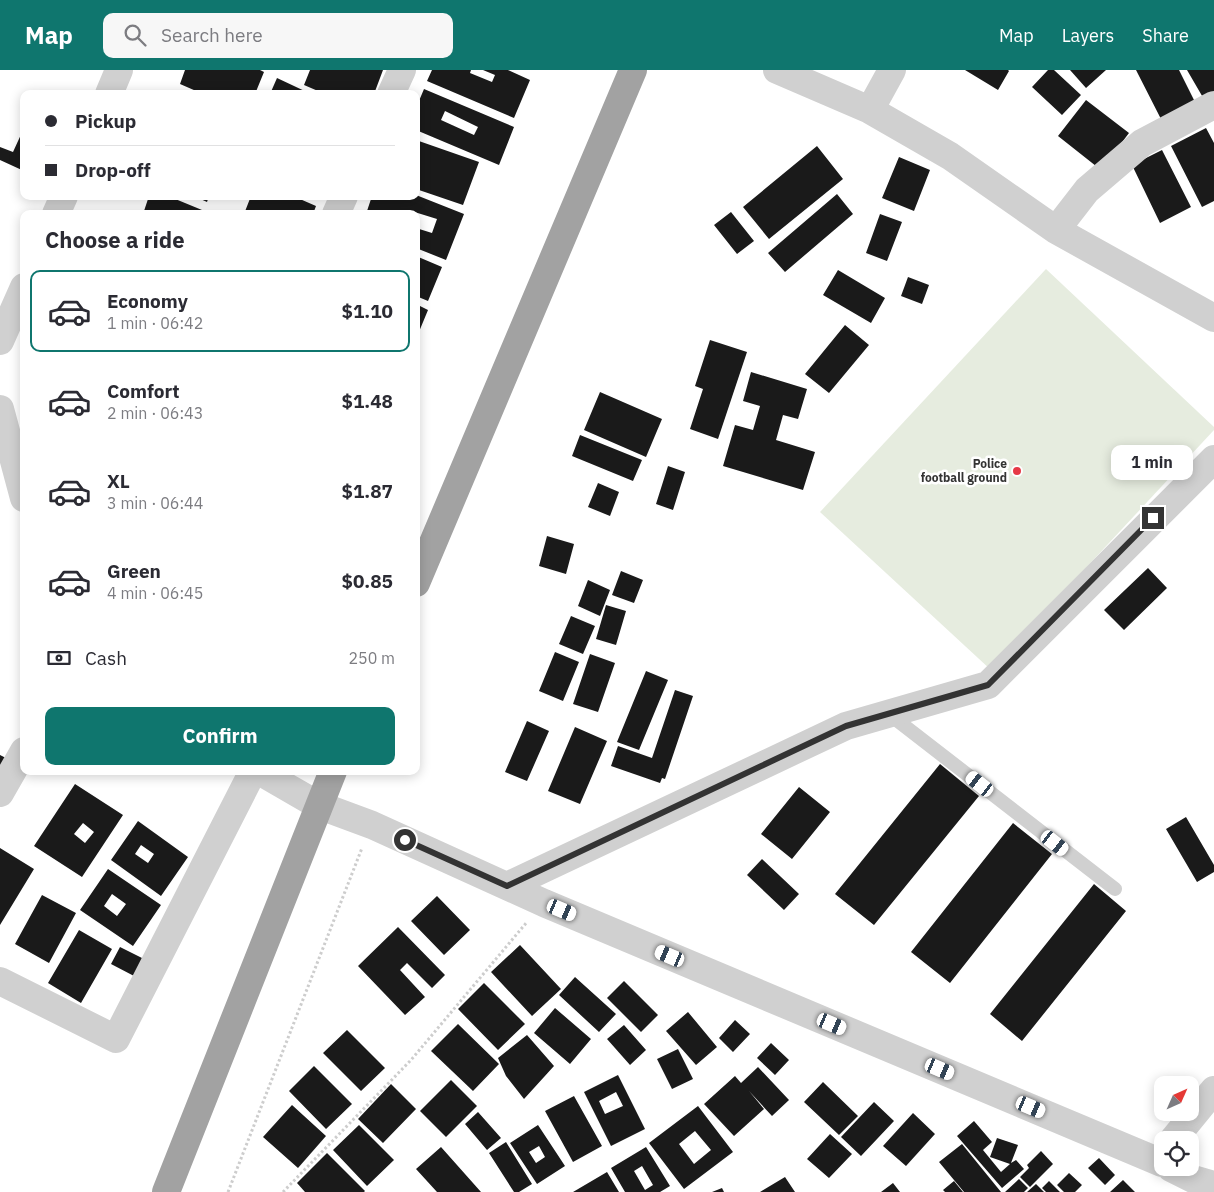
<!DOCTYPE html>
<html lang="en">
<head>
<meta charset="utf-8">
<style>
  :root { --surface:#fff; --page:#f7f7f7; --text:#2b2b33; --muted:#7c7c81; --line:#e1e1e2; --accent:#0f766e }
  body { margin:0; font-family:"IBM Plex Sans",sans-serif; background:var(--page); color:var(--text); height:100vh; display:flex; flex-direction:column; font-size:19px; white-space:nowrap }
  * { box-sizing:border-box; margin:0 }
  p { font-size:16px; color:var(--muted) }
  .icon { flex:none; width:28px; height:28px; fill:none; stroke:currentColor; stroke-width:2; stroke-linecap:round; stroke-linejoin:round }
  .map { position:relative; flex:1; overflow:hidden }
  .drawer { position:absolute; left:20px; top:140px; width:400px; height:565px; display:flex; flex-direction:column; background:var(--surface); border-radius:10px; box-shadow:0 2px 12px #0003 }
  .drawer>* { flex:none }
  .hud { position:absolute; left:20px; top:20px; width:400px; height:110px; border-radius:10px; box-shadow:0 2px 12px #0003; display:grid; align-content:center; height:110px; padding:0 25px; background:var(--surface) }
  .needle { width:32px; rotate:45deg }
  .controls { position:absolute; left:1154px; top:1006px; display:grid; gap:10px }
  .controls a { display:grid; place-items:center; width:45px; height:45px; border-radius:10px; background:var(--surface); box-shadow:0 2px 12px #0003; font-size:25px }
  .end { position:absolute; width:22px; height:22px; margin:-11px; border:6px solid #333; background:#fff; box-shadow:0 0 0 2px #fff }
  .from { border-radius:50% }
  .bubble { position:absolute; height:35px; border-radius:10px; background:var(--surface); box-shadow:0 2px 12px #0003; font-size:16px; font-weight:800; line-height:35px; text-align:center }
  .car { position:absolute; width:15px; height:30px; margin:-15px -8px; border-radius:6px; box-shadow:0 0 4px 1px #0007; background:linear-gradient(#fff 24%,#345 0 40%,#fff 0 76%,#345 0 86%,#fff 0) }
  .hud b { display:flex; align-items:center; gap:18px; height:48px; font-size:19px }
  .hud b+b { border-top:1px solid var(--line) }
  .hud i { width:12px; height:12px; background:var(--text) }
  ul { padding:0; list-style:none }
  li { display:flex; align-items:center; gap:15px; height:82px; margin:0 10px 8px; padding:0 15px; border:2px solid transparent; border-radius:10px }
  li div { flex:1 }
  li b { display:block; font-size:19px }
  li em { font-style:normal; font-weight:800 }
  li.selected { border-color:var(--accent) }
  li>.icon { width:45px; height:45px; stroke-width:1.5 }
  h2 { padding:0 25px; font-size:22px; line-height:60px }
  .pay { display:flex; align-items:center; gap:12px; height:55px; padding:0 25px; font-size:19px }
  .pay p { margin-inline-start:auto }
  .primary-button { display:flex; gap:10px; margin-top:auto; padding:10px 25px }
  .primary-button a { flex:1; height:58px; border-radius:10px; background:var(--accent); color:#fff; font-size:20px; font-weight:800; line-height:58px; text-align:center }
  header { display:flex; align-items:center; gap:30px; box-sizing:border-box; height:70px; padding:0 25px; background:var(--accent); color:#fff }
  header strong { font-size:24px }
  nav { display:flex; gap:28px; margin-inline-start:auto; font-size:18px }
  .search { width:350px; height:45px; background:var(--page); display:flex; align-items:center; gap:12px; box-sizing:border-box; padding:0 18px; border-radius:10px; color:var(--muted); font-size:19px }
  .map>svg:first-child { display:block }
  .green { fill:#e6ecdf }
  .building { fill:#1a1a1a; fill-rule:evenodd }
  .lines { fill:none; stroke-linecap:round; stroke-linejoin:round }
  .path { stroke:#cdcdcd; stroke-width:3; stroke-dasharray:2.5 2.5; stroke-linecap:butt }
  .service { stroke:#d0d0d0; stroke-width:14 }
  .minor { stroke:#d0d0d0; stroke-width:28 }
  .tertiary { stroke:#d0d0d0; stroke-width:28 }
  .trunk { stroke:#a2a2a2; stroke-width:28 }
  .route { stroke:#333; stroke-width:6 }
  .poi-dot { fill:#e63946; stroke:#fff; stroke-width:2 }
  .labels { text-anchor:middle; stroke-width:5; stroke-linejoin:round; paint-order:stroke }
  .poi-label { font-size:12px; font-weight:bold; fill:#333; stroke:#fff; text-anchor:end }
</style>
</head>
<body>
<header>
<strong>Map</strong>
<div class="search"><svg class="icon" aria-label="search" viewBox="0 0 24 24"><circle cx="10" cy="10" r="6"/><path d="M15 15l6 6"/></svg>Search here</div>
<nav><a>Map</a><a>Layers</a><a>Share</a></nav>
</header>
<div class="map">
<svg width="1214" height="1122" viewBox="0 0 1214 1122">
  <rect width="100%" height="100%" fill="#fff"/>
  <path class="green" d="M1046 199 1214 357V360L991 600 820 442Z"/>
  <path class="building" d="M185 0H260L264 2 255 24H203L180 14Z
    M310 0H383L374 24H325L304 15Z
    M432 0H471L470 3 492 12 495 5 483 0H508L530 10 514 48 427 11Z
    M965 0H1008L1009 1 998 20Z
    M1048 0H1054L1081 25 1062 45 1032 17Z
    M1070 0H1106L1086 18Z
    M1136 0H1179L1197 36 1163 53Z
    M1187 0H1214V26L1205 31Z
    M277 8 311 24H270Z
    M424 19 514 57 499 95 416 60V38ZM445 41 478 57 474 65 441 50Z
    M1086 30 1129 63 1101 100 1058 66Z
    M24 58V101L0 90V77L13 82Z
    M1206 58 1214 73V131L1202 137 1171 76Z
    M416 70 479 92 463 135 416 119Z
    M817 76 843 109 769 169 743 137Z
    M1162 80 1191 137 1160 153 1132 95Z
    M899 87 930 100 914 141 882 128Z
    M837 124 853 144 785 202 768 183Z
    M416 125 464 144 446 190 416 178V158L432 163 437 149 408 140 407 144H366L372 126Z
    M149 126H168L202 140 201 144 176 142V144H143Z
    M194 126H209L207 132Z
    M251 126H293L316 136 313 144H244Z
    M731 142 754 171 737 184 714 155Z
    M880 144 902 152 887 191 866 183Z
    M416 186 442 197 428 231 416 226Z
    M838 200 885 228 871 253 823 225Z
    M908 207 929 215 922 234 901 226Z
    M416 234 428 240 416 269Z
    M845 255 869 275 829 323 805 304Z
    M710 270 747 282 718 369 690 359 703 319 695 316Z
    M751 302 807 319 798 349 783 345 776 370 815 382 803 420 723 396 735 355 753 360 760 336 743 331Z
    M600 322 662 349 646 387 584 360Z
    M580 365 642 390 633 411 572 386Z
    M668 396 685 402 673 440 656 434Z
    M598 413 619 422 610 446 588 437Z
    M547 466 574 474 566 504 539 496Z
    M1148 498 1167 518 1124 560 1104 540Z
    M621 501 643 510 634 533 612 525Z
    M588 510 610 520 600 546 578 536Z
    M606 535 626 541 616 575 596 569Z
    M571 546 595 556 583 584 559 574Z
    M555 582 579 592 563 631 539 621Z
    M590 584 615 593 598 642 573 634Z
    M646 601 668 610 639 680 617 672Z
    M675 620 693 626 665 709 662 708 660 713 611 696 618 676 652 688Z
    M527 651 549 661 527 711 505 702Z
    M575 657 607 671 580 734 548 721Z
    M0 685 6 688 0 701Z
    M940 694 979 726 874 855 835 824Z
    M75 714 123 745 82 807 34 776ZM83 753 94 762 85 773 74 764Z
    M799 717 830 742 792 789 761 764Z
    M1186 747 1214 795V802L1197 812 1166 759Z
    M138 751 188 787 161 826 111 790ZM141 775 154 784 148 793 135 784Z
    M1013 753 1052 784 950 913 911 882Z
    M0 778 34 799 0 855Z
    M762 789 799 824 784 840 747 805Z
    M108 799 161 835 133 876 80 840ZM112 824 126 834 117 846 104 836Z
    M1094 814 1126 841 1022 971 990 944Z
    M42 825 76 843 49 893 15 874Z
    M437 826 470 860 444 885 411 851Z
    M398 857 445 905 432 918 407 893 400 900 425 927 405 945 358 896Z
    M79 860 112 879 81 933 48 913Z
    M520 875 561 919 532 946 491 902Z
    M120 877 144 889 134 906 111 894Z
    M575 907 616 944 599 962 559 925Z
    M624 911 658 945 641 962 607 928Z
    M484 913 525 954 498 980 458 939Z
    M555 938 591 969 570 994 534 963Z
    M688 942 717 977 696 995 666 961Z
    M735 950 750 964 733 982 719 968Z
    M458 954 499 994 473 1021 431 981Z
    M624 955 646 980 630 995 607 969Z
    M347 960 385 998 361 1021 323 983Z
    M527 965 554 996 524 1029 506 1006 498 988Z
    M771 973 789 990 775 1005 757 988Z
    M678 979 693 1009 672 1019 657 989Z
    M314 996 352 1034 326 1059 289 1021Z
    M758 997 789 1030 772 1046 749 1021 764 1039 734 1066 704 1034 735 1006 741 1013Z
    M618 1005 645 1059 611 1076 584 1022ZM616 1022 623 1036 605 1044 599 1031Z
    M451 1010 477 1036 446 1067 420 1041Z
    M823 1012 858 1046 839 1065 804 1032Z
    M391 1014 416 1039 383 1073 358 1049Z
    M574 1026 602 1076 573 1092 545 1041Z
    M874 1032 894 1051 861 1086 841 1067Z
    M292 1035 326 1066 298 1098 263 1067Z
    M698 1036 733 1082 684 1119 649 1073ZM695 1061 711 1080 694 1094 679 1074Z
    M478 1042 501 1068 487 1080 465 1054Z
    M913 1043 935 1064 906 1096 883 1076Z
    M974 1051 992 1072 983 1080 1001 1102 1010 1094 990 1087 997 1068 1018 1075 1011 1093 1016 1090 1024 1099 1002 1118 957 1066Z
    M359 1055 394 1090 367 1116 333 1080Z
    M538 1055 565 1096 537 1114 510 1073ZM539 1076 545 1087 536 1093 529 1082Z
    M830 1064 852 1084 829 1108 807 1089Z
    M506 1072 532 1114 519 1122H514L489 1083Z
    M962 1074 1001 1122H964L939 1092Z
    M441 1077 481 1122H437L416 1099Z
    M646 1077 670 1116 660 1122H625L611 1098ZM642 1096 653 1115 645 1120 634 1101Z
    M1041 1081 1053 1094 1030 1117 1020 1107 1029 1098 1027 1095Z
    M327 1083 365 1121 364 1122H305L297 1113Z
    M1099 1088 1115 1105 1105 1115 1088 1098Z
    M607 1102 619 1122H573Z
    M1069 1103 1082 1115 1075 1122H1064L1057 1115Z
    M785 1107 795 1122H760Z
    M1019 1109 1028 1118 1024 1122H1005Z
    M1123 1110 1135 1122H1110Z
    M954 1111 963 1122H945L943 1120Z
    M1049 1111 1060 1122H1046L1042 1118Z
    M893 1113 900 1122H881Z
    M1036 1114 1044 1122H1027Z
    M722 1118 724 1122H712Z"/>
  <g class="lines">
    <path class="path" d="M228 1122 362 778
      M283 1122 411 990 527 852"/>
    <path class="service" d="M889 644 1115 819"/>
    <path class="minor" d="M777 0 870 40 950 86 1056 160 1214 248
      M109 24 119 0
      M391 24 402 0
      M870 40 892 0
      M56 144 64 126
      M336 144 344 126
      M1056 160 1087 120 1142 73 1214 35
      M0 271 24 217
      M0 723 24 681
      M318 735 372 755 544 833 1162 1093
      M507 816 846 656 988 615 1214 389
      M0 911 116 969 253 701
      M1173 1070 1214 1020
      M1171 1098 1193 1109 1214 1115"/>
    <path class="tertiary" d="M0 339 24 428
      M259 701 318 735"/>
    <path class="trunk" d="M416 513 633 0
      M166 1122 333 701"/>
  </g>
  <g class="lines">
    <path class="route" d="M405 770 507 816 846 656 988 615 1153 448"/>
  </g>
  <circle class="poi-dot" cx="1017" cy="401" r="5"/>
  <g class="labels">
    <g class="poi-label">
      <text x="1007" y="398">Police<tspan x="1007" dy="14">football ground</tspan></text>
    </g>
  </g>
</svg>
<div class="controls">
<a><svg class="needle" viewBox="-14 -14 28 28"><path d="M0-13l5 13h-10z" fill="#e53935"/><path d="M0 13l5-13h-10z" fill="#7c7c81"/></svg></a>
<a><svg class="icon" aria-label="locate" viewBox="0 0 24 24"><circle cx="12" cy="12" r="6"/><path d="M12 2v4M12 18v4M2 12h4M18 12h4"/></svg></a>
</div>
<i class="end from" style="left:405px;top:770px"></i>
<i class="end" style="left:1153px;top:448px"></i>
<div class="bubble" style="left:1111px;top:375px;width:82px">1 min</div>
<i class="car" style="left:980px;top:714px;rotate:308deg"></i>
<i class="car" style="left:1055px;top:773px;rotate:128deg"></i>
<i class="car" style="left:562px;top:840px;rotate:113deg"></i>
<i class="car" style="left:670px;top:886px;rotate:293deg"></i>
<i class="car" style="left:832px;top:954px;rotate:113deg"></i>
<i class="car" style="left:940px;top:999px;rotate:113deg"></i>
<i class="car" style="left:1031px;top:1037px;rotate:113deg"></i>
<div class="hud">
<b><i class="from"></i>Pickup</b>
<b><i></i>Drop-off</b>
</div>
<section class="drawer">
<h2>Choose a ride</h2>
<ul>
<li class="selected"><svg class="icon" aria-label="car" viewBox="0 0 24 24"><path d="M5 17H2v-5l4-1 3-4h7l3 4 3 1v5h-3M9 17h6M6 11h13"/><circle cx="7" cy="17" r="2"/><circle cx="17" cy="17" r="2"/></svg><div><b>Economy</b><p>1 min · 06:42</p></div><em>$1.10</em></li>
<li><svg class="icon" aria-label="car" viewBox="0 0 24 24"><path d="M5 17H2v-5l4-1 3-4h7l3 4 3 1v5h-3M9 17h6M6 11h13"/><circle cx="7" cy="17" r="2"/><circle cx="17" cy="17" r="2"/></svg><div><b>Comfort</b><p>2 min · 06:43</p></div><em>$1.48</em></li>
<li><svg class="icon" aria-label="car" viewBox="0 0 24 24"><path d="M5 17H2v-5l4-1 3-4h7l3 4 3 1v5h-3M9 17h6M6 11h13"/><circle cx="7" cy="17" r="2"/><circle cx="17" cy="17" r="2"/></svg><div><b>XL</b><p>3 min · 06:44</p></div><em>$1.87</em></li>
<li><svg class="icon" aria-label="car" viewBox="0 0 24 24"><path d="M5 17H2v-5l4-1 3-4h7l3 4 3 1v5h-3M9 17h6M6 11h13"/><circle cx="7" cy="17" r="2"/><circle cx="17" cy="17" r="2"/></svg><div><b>Green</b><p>4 min · 06:45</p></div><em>$0.85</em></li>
</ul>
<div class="pay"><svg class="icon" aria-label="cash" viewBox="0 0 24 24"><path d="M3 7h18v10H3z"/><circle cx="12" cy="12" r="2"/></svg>Cash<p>250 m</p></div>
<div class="primary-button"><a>Confirm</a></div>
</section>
</div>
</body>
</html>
